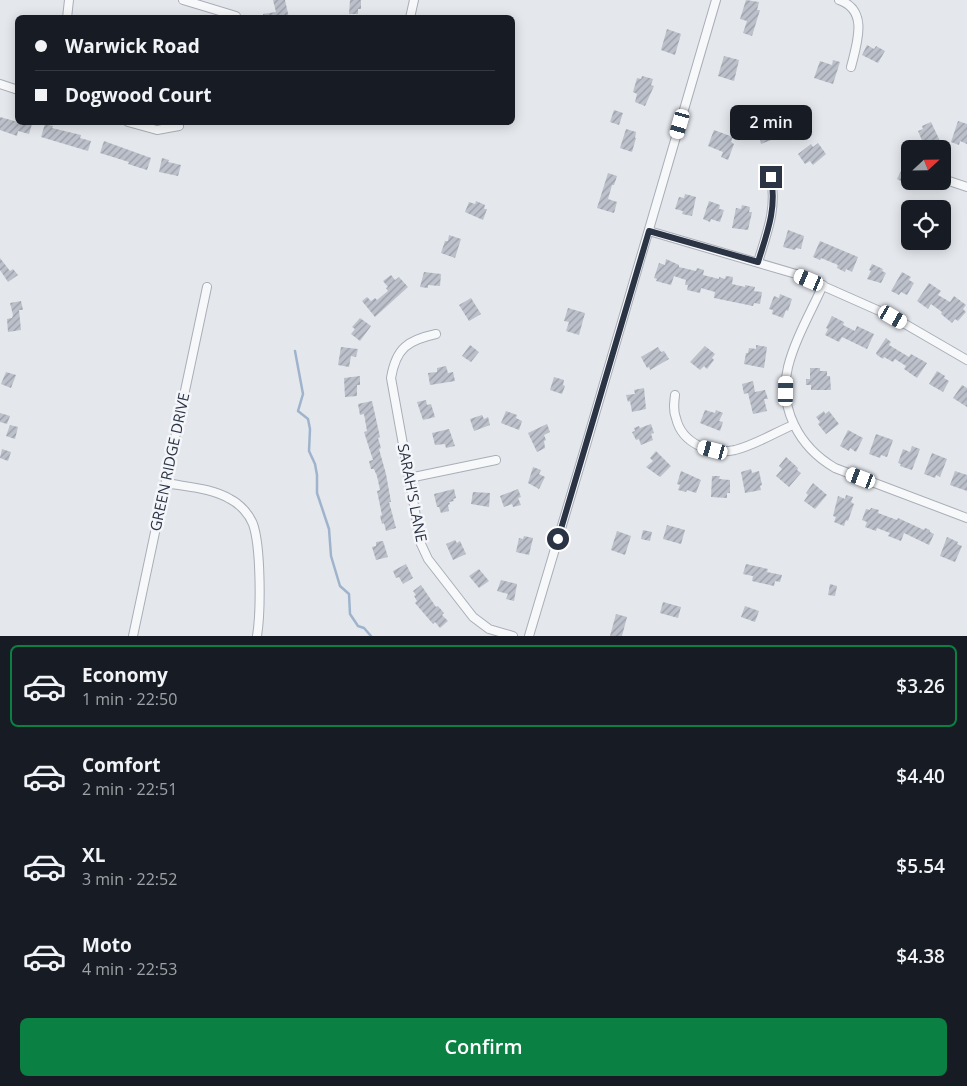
<!DOCTYPE html>
<html lang="en">
<head>
<meta charset="utf-8">
<style>
  :root { --surface:#171b24; --page:#20242c; --text:#f1f3f6; --muted:#9ea1a6; --line:#363941; --accent:#0b8043 }
  body { margin:0; font-family:"Open Sans",sans-serif; background:var(--page); color:var(--text); height:100vh; display:flex; flex-direction:column; font-size:19px; white-space:nowrap }
  * { box-sizing:border-box; margin:0 }
  p { font-size:16px; color:var(--muted) }
  .icon { flex:none; width:28px; height:28px; fill:none; stroke:currentColor; stroke-width:2; stroke-linecap:round; stroke-linejoin:round }
  .map { position:relative; height:636px; overflow:hidden }
  .details { display:flex; flex-direction:column; background:var(--surface); flex:1 }
  .details>* { flex:none }
  .guide { position:absolute; left:15px; top:15px; width:500px; height:110px; border-radius:8px; box-shadow:0 2px 12px #0003; display:grid; align-content:center; height:110px; padding:0 20px; background:var(--surface) }
  .needle { width:32px; rotate:68deg }
  .buttons { position:absolute; left:901px; top:140px; display:grid; gap:10px }
  .buttons a { display:grid; place-items:center; width:50px; height:50px; border-radius:8px; background:var(--surface); box-shadow:0 2px 12px #0003; font-size:25px }
  .end { position:absolute; width:22px; height:22px; margin:-11px; border:6px solid #2b3445; background:#fff; box-shadow:0 0 0 2px #fff }
  .from { border-radius:50% }
  .bubble { position:absolute; height:35px; border-radius:8px; background:var(--surface); box-shadow:0 2px 12px #0003; font-size:16px; font-weight:600; line-height:35px; text-align:center }
  .car { position:absolute; width:15px; height:30px; margin:-15px -8px; border-radius:6px; box-shadow:0 0 4px 1px #0007; background:linear-gradient(#fff 24%,#345 0 40%,#fff 0 76%,#345 0 86%,#fff 0) }
  .guide b { display:flex; align-items:center; gap:18px; height:48px; font-size:19px }
  .guide b+b { border-top:1px solid var(--line) }
  .guide i { width:12px; height:12px; background:var(--text) }
  ul { padding:9px 0 0; list-style:none }
  li { display:flex; align-items:center; gap:15px; height:82px; margin:0 10px 8px; padding:0 10px; border:2px solid transparent; border-radius:8px }
  li div { flex:1 }
  li b { display:block; font-size:19px }
  li em { font-style:normal; font-weight:600 }
  li.active { border-color:var(--accent) }
  li>.icon { width:45px; height:45px; stroke-width:1.5 }
  .primary-button { display:flex; gap:10px; margin-top:auto; padding:10px 20px }
  .primary-button a { flex:1; height:58px; border-radius:8px; background:var(--accent); color:#fff; font-size:20px; font-weight:600; line-height:58px; text-align:center }
  .map>svg:first-child { display:block }
  .lines { fill:none; stroke-linecap:round; stroke-linejoin:round }
  .stream { stroke:#9fb4cc; stroke-width:2.5 }
  .building { fill:url(#building-hatch) }
  .minor-casing { stroke:#a9aeb7; stroke-width:10 }
  .minor { stroke:#f7f8fa; stroke-width:8 }
  .route { stroke:#2b3445; stroke-width:6 }
  .labels { text-anchor:middle; stroke-width:5; stroke-linejoin:round; paint-order:stroke }
  .street-label { font-size:15px; fill:#2b3445; stroke:#f4f6f9 }
</style>
</head>
<body>
<div class="map">
<svg width="967" height="636" viewBox="0 0 967 636">
  <defs>
    <pattern id="building-hatch" width="6" height="6" patternUnits="userSpaceOnUse" patternTransform="scale(1.25)"><rect width="6" height="6" fill="#bbc0ca"/><path d="M-1 1l2-2M0 6l6-6M5 7l2-2" fill="none" stroke="#989da6"/></pattern>
  </defs>
  <rect width="100%" height="100%" fill="#e4e7ec"/>
  <g class="lines">
    <path class="stream" d="M295 351 303 394 298 411 308 419 310 429 309 451 315 464 317 475V493L329 529 331 556 340 586 349 594 350 614 358 626 364 628 371 636"/>
  </g>
  <path class="building" d="M273 0H285L289 18H263V14L276 12Z
    M350 0H361V9H358V14H349Z
    M746 0 759 2 757 10H760L752 36 743 33 747 21 740 19Z
    M667 29 681 34 675 55 661 50Z
    M867 45 874 49 876 46 885 51 878 63 862 55Z
    M724 56 739 60 734 81 718 76Z
    M833 60 840 62 833 84 814 78 820 61 832 65Z
    M642 76 653 79 651 85 654 86 645 106 635 102 637 94 633 92 637 78 641 79Z
    M614 110 623 113 619 125 610 122Z
    M0 117 18 122 32 124 29 134 18 131 17 136 0 130Z
    M958 121 967 124V144L960 141 959 145 951 142Z
    M931 122 940 141 931 145 930 142 924 145 918 131 923 129 922 126Z
    M45 124 53 126 52 128 81 135 80 138 91 141 88 151 41 137Z
    M768 125V128L774 126 775 129H778L779 137 761 144 757 127Z
    M626 129 636 132 635 138H636L632 152 620 148Z
    M714 130 733 137 731 142 734 144 728 160 721 157 723 152 708 146Z
    M104 141 151 158 147 170 128 164 129 162 100 153Z
    M818 143 826 154 813 165 810 161 805 164 798 154 811 144 813 147Z
    M910 153V186L897 179Z
    M162 158 169 160 168 162 181 165 178 176 159 172Z
    M608 173 617 176 614 185H612L608 199 617 202 614 213 597 208Z
    M685 194 696 197 692 216 682 214 683 211 675 209 679 197 684 198Z
    M476 201 485 205 484 209H487L483 220 465 212 469 202 475 204Z
    M709 201 720 205 719 209 724 210 720 222 711 219 710 222 703 219Z
    M742 205 750 207 749 212H752L748 230 732 228 736 208 741 209Z
    M788 230 804 236 801 249 796 248 795 250 783 247Z
    M449 235 461 239 455 258 441 253 445 241H448Z
    M820 241 858 257 852 272 846 269 845 272 837 268 838 265 821 258 820 260 813 257Z
    M0 258 10 271 13 269 18 275 8 282 0 270Z
    M666 259 679 265V267L696 271 697 268 704 270 703 275 719 279V277L725 279 726 276 733 277 732 284 745 287V285L755 287 754 291 762 292 760 304 754 303 753 306 714 298 715 292 701 288 700 293 687 290 688 285H685L686 280 674 276 671 285 656 281 657 279 654 278 659 263 665 265Z
    M872 264 883 269 882 271 886 273 881 283 867 279 871 271 869 270Z
    M424 272 441 274 440 286 428 285V288L420 287Z
    M902 272 911 277 909 280 914 283 907 295 901 292 899 295 891 291Z
    M391 275 395 280 399 277 408 287 375 317 362 301 367 297 371 301 375 298 377 300 388 291 386 288 388 287 383 281Z
    M929 283 941 291 938 295 950 302 954 296 966 305 963 309 966 312 958 321 955 319 952 323 941 314 942 312 931 304 928 309 917 301Z
    M780 294 792 299 788 311 786 310 783 318 772 314 773 310 769 309 774 296 779 298Z
    M471 298 481 314 469 321 459 305Z
    M21 301 23 310H19L21 330 8 332 7 319 12 318 13 315 10 303Z
    M568 308 585 313 579 335 566 331 569 322 564 321Z
    M832 316 844 322 843 325 855 331 857 326 874 334 867 349 842 337 839 342 825 335 828 329 826 328Z
    M360 318 371 326 360 341 351 334 355 329 352 327Z
    M886 338 891 342 889 345 909 357 911 354 927 363 917 378 904 369 906 366 895 359 893 362 884 357 883 359 877 355 876 353Z
    M470 345 479 352 471 362 462 356Z
    M756 345 767 347 764 368 744 364 746 353H748L749 348 756 349Z
    M705 346 715 354 712 358 714 360 707 369 704 366 700 370 690 362Z
    M341 347 358 349 356 357 351 356 349 367 338 365Z
    M658 347 661 352 664 351 669 359 650 370 649 367 647 368 641 357Z
    M446 366 448 373 453 372 455 381 430 385 428 373 437 372V368Z
    M810 368H820V371H827V376H830L831 390H811V385H806V379H810Z
    M937 371 945 376 944 378 949 381 943 392 929 384Z
    M6 372 16 375 11 388 1 384Z
    M360 376V385H357V396L345 397 344 378Z
    M554 377 564 380 563 385 565 386 562 394 550 390Z
    M753 381 755 392 765 390 768 399H764L767 411 753 414 748 393 744 394 742 384Z
    M962 385 967 388V407L953 398Z
    M644 388 646 409 632 412 630 401 628 402 626 395 635 394 634 390Z
    M426 400 427 405 431 404 435 417 423 420 417 402Z
    M372 401 380 437 378 438 381 448 379 449 386 474 391 502H389L396 528 386 531 384 523 382 524 380 516 382 515 377 491 380 490 377 476 374 469H371L369 461 373 460 364 432 367 431 364 414 360 415 358 404Z
    M705 410 715 413 716 410 723 413 719 421 723 422 720 431 700 423Z
    M506 411 517 415 516 418 522 421 519 430 501 423Z
    M824 411 825 414 829 411 839 424 826 434 818 424 820 422 816 417Z
    M0 413 10 416 7 424 0 422Z
    M482 415 484 419 488 417 490 425 474 431 470 419Z
    M547 424 550 432 544 435 546 440 544 441 545 448 537 452 528 433Z
    M651 424 654 433 651 434 653 440 641 445 639 439 636 440 632 432 635 431 634 428 639 426 640 428Z
    M10 425 18 427 15 439 6 436Z
    M449 429 455 446 446 448 445 444 435 445 432 433Z
    M848 430 863 438 856 452 850 448 849 451 840 446Z
    M876 434 893 440 887 457 881 455 880 458 869 454Z
    M912 446 920 449 912 470 900 466 901 464 898 463 903 449 910 452Z
    M2 449 11 452 8 461 0 458Z
    M656 451 671 466 660 477 646 467 653 461 650 458Z
    M932 453 947 459 940 477 936 475 935 478 924 474Z
    M786 457 798 468 797 470 801 473 789 487 776 476 782 469 779 466Z
    M533 467 541 470 539 474 545 477 539 489 528 483Z
    M751 469 752 473 759 471 762 485 760 486 761 490 745 493 741 472Z
    M681 471 701 480 696 493 687 490 686 492 678 490 680 485 677 484Z
    M955 471 967 475V491L950 485Z
    M712 476H720L719 479 730 480V493H727V498L711 497Z
    M813 483 827 495 815 509 804 501 808 495 806 493Z
    M454 489 456 498 453 499 454 501 449 502 450 504 448 505 449 511 441 513 439 507H437L434 494Z
    M518 489 521 497 518 498 521 505 513 507 512 504 504 507 500 496Z
    M473 492 490 493 489 507 471 504Z
    M846 495 853 497 851 502 854 504 848 521 846 520 844 526 834 522 836 517 833 516 838 496 845 499Z
    M871 508 879 510 878 513 897 520 898 518 924 530 925 528 930 530V532L934 534 929 545 904 533 901 541 888 536 890 533 877 528 876 531 865 527 867 522 862 520 866 509 870 510Z
    M667 525 685 530 681 544 663 539Z
    M643 530 652 532 650 541 641 539Z
    M617 531 631 536 625 555 611 550Z
    M524 536 533 538 529 555 516 552 519 538 523 539Z
    M947 537 958 542 957 544 962 546 955 562 940 556Z
    M455 540 457 543 460 541 466 554 453 560 446 544Z
    M383 541 388 557 376 560 372 547 376 546V542Z
    M406 564 413 578 403 584 399 577 396 578 393 571Z
    M746 564 768 569 767 572 782 575 780 582 775 581 774 586 752 581 753 576 743 574Z
    M479 569 489 581 479 588 469 576Z
    M501 580 517 584 514 601 506 599 508 594 497 591Z
    M830 584 837 586 835 596 828 595Z
    M421 585 436 607 438 606 444 613 442 615 448 621 440 628 435 622 433 624 415 603 417 601 414 596 416 595 413 591Z
    M663 602 681 607 678 618 660 613Z
    M745 606 759 611 755 622 741 617Z
    M616 614 627 617 622 636H610Z"/>
  <g class="lines">
    <g class="minor-casing">
      <path id="minor" d="M183 0 236 16
        M839 0C869 10 857 43 851 67
        M67 18 69 0
        M410 18 414 0
        M0 84 18 90
        M128 122 157 130 179 126
        M949 181 967 187
        M649 231 796 274 893 317 967 360
        M758 262C767 232 777 210 771 177
        M823 285C811 312 795 339 788 367 778 408 799 447 835 468L967 518
        M436 334C408 340 396 348 391 378L421 544 428 559 473 617 489 629 513 636
        M675 395C674 403 673 411 676 418 682 444 711 455 735 450 755 445 774 433 793 425
        M409 478 496 460
        M166 483C187 487 212 488 230 499 240 504 249 514 253 524 261 547 261 611 257 636
        M133 636 207 287
        M529 636 586 445 716 0"/>
    </g>
    <use href="#minor" class="minor"/>
  </g>
  <g class="lines">
    <path class="route" d="M558 539 649 231 758 262C767 233 777 209 771 177"/>
  </g>
  <g class="labels">
    <g class="street-label">
      <text transform="translate(170 462) rotate(-78)" y="5">GREEN RIDGE DRIVE</text>
      <text transform="translate(412 493) rotate(79)" y="5">SARAH'S LANE</text>
    </g>
  </g>
</svg>
<div class="buttons">
<a><svg class="needle" viewBox="-14 -14 28 28"><path d="M0-13l5 13h-10z" fill="#e53935"/><path d="M0 13l5-13h-10z" fill="#9ea1a6"/></svg></a>
<a><svg class="icon" aria-label="locate" viewBox="0 0 24 24"><circle cx="12" cy="12" r="6"/><path d="M12 2v4M12 18v4M2 12h4M18 12h4"/></svg></a>
</div>
<i class="end from" style="left:558px;top:539px"></i>
<i class="end" style="left:771px;top:177px"></i>
<div class="bubble" style="left:730px;top:105px;width:82px">2 min</div>
<i class="car" style="left:680px;top:124px;rotate:196deg"></i>
<i class="car" style="left:809px;top:280px;rotate:293deg"></i>
<i class="car" style="left:893px;top:317px;rotate:120deg"></i>
<i class="car" style="left:786px;top:391px;rotate:1deg"></i>
<i class="car" style="left:713px;top:450px;rotate:285deg"></i>
<i class="car" style="left:861px;top:478px;rotate:291deg"></i>
<div class="guide">
<b><i class="from"></i>Warwick Road</b>
<b><i></i>Dogwood Court</b>
</div>
</div>
<section class="details">
<ul>
<li class="active"><svg class="icon" aria-label="car" viewBox="0 0 24 24"><path d="M5 17H2v-5l4-1 3-4h7l3 4 3 1v5h-3M9 17h6M6 11h13"/><circle cx="7" cy="17" r="2"/><circle cx="17" cy="17" r="2"/></svg><div><b>Economy</b><p>1 min · 22:50</p></div><em>$3.26</em></li>
<li><svg class="icon" aria-label="car" viewBox="0 0 24 24"><path d="M5 17H2v-5l4-1 3-4h7l3 4 3 1v5h-3M9 17h6M6 11h13"/><circle cx="7" cy="17" r="2"/><circle cx="17" cy="17" r="2"/></svg><div><b>Comfort</b><p>2 min · 22:51</p></div><em>$4.40</em></li>
<li><svg class="icon" aria-label="car" viewBox="0 0 24 24"><path d="M5 17H2v-5l4-1 3-4h7l3 4 3 1v5h-3M9 17h6M6 11h13"/><circle cx="7" cy="17" r="2"/><circle cx="17" cy="17" r="2"/></svg><div><b>XL</b><p>3 min · 22:52</p></div><em>$5.54</em></li>
<li><svg class="icon" aria-label="car" viewBox="0 0 24 24"><path d="M5 17H2v-5l4-1 3-4h7l3 4 3 1v5h-3M9 17h6M6 11h13"/><circle cx="7" cy="17" r="2"/><circle cx="17" cy="17" r="2"/></svg><div><b>Moto</b><p>4 min · 22:53</p></div><em>$4.38</em></li>
</ul>
<div class="primary-button"><a>Confirm</a></div>
</section>
</body>
</html>
